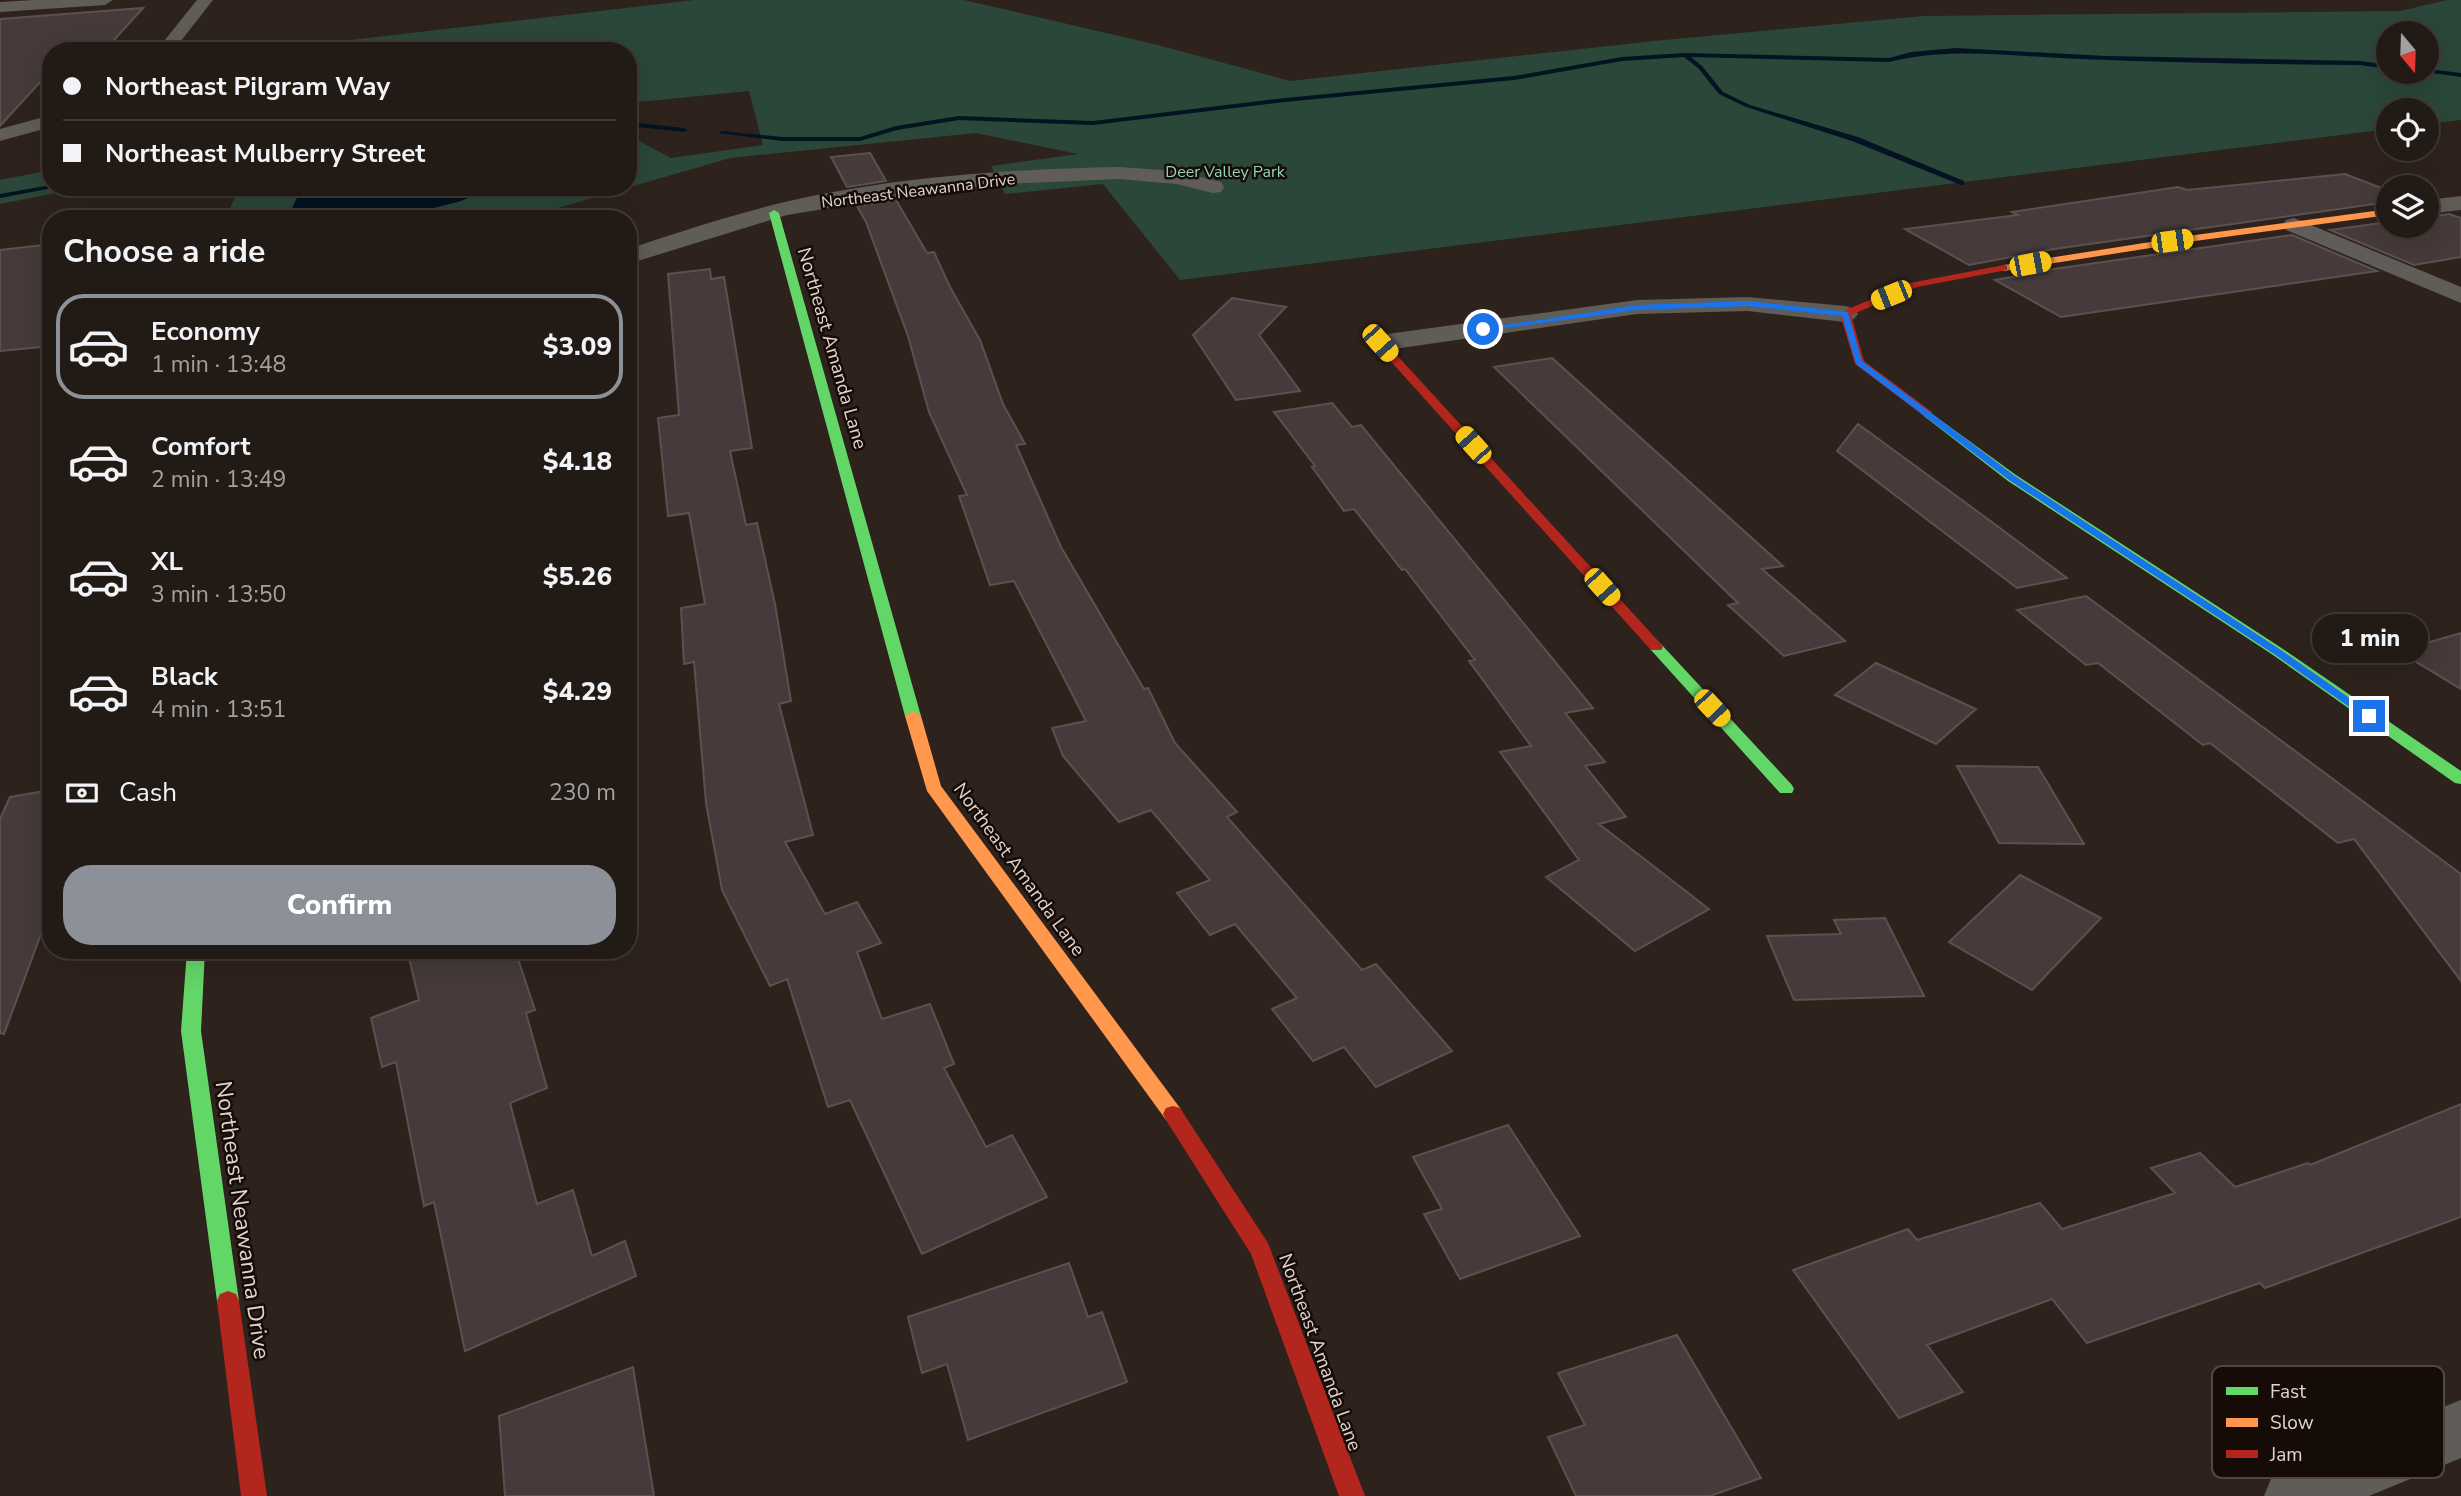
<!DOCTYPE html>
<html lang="en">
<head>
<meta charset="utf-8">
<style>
  :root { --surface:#221a15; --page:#2a231e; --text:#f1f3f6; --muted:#a2a1a0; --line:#3f3834; --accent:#8c9099 }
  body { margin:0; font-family:"Nunito Sans",sans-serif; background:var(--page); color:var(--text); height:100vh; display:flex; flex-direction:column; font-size:26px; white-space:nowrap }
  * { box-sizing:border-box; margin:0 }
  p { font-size:23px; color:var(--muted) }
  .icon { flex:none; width:38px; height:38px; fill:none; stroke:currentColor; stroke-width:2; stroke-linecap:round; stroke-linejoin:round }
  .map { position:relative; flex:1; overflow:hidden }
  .details { position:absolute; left:42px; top:210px; width:595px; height:749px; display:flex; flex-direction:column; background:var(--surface); border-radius:28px; box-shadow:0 7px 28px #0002,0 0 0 2px var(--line) }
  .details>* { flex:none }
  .top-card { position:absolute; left:42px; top:42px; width:595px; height:154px; border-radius:28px; box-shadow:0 7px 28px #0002,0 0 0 2px var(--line); display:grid; align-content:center; height:154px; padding:0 21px; background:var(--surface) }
  .needle { width:46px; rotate:161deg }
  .controls { position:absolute; left:2376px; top:21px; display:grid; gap:14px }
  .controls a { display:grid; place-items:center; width:63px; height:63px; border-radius:50%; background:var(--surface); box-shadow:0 7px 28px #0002,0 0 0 2px var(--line); font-size:35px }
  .end { position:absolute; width:32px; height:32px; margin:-16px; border:9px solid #1a73e8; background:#fff; box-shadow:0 0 0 4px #fff }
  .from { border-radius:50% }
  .bubble { position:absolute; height:49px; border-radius:24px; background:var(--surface); box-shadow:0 7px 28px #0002,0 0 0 2px var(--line); font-size:23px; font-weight:800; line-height:49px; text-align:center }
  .car { position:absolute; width:21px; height:42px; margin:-21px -10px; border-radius:9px; box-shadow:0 0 5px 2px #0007; background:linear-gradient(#f5c518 24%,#345 0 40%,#f5c518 0 76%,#345 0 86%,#f5c518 0) }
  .top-card b { display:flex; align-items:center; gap:24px; height:66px; font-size:26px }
  .top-card b+b { border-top:2px solid var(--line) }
  .top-card i { width:18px; height:18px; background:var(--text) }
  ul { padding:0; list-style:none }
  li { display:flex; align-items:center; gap:21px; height:105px; margin:0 14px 10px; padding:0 7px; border:4px solid transparent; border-radius:28px }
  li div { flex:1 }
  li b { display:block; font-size:26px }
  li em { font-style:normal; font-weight:800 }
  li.current { border-color:var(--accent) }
  li>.icon { width:63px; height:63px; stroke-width:1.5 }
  h2 { padding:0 21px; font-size:32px; line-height:84px }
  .pay { display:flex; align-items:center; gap:18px; height:77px; padding:0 21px; font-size:26px }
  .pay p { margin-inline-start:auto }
  .button { display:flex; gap:14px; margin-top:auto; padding:14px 21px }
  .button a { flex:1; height:80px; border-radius:28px; background:var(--accent); color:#fff; font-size:28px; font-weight:800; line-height:80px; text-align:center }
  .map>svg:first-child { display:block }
  .green { fill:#2b4739; fill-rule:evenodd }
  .water { fill:#041321 }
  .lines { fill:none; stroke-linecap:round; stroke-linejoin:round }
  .stream { fill:#041321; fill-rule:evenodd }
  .building { fill:#463a3a; stroke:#5c5151; stroke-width:2 }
  .street { fill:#605c57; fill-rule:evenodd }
  .fast { fill:#63d668; fill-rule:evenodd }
  .slow { fill:#ff974d; fill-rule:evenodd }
  .jam { fill:#b3261e; fill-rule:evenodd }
  .route { fill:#1a73e8 }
  .labels { text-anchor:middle; stroke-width:5; stroke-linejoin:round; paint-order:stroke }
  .far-park-label { font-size:16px; fill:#93d5b4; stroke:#150b07 }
  .far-street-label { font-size:16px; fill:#e3d3cd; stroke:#150b07 }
  .street-label { font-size:19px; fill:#e3d3cd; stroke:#150b07 }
  .near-street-label { font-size:23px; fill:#e3d3cd; stroke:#150b07 }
  .key { fill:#150b07; stroke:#534742; stroke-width:2 }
  .key-label { font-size:19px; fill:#e3d3cd }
</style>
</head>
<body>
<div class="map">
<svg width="2461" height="1496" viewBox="0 0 2461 1496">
  <rect width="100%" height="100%" fill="#2e221c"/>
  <path class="green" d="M694 0H964L1158 45 1290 81 1654 41 1923 16 2400 11 2447 0H2461V120L2427 124V110H2389V129L1180 280 1103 184 1005 194 991 166 1078 154 976 133 730 158 520 219H224L241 187H628V135L671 158 763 145 749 91 628 103V51H288L290 47ZM2389 33H2427V72H2389Z
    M51 170V187H87L0 204V180Z"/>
  <path class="water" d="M302 187H494L461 201 391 219H287Z"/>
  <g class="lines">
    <path class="stream" d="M1956 48 2106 56 2360 61 2389 65V69L2360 65C2267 64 2174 63 2081 59 2016 57 1953 46 1889 62L1691 57 1702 66 1723 92 1750 105 1858 137 1964 181V185H1961L1852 141 1746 107 1719 94 1698 68 1684 57 1622 61 1514 80 1285 102 1093 125 959 120 897 130 860 141H783L718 133 722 131 783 137H860L896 126 959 116 1093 121 1285 98 1514 76 1622 57 1685 53 1889 58 1911 52Z
      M2427 69 2461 73V77L2425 72Z
      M628 122 684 128 688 130 684 132 628 126Z
      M51 185V187H58L0 198V194Z"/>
  </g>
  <path class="building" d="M143 8 105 50 51 51V70L0 126V19Z
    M870 153 886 181 847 187 831 157Z
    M2345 174 2389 191V202L2054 249 1969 265 1905 229 2018 215 2012 212 2178 187 2187 190Z
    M896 200 927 253 934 252 950 287 980 340 1003 404 1025 444 1016 445 1061 547 1144 689 1148 688 1175 743 1237 812 1227 817 1362 970 1376 964 1452 1051 1376 1087 1344 1047 1313 1061 1272 1009 1297 998 1235 924 1210 935 1177 893 1210 880 1151 810 1119 822 1063 756 1052 728 1086 721 1014 581 990 585 959 496 967 495 929 412 908 336 866 222 857 206Z
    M2449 214 2461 218V257L2414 265 2330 230 2389 222V226H2427V217Z
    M2292 235 2377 271 2061 317 1995 280 2054 269Z
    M51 244V346L0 351V250Z
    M710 269 711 279 724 277 752 448 730 451 746 525 757 523 775 604 791 701 779 704 813 835 785 842 825 914 857 902 881 943 857 952 882 1019 930 1004 954 1064 944 1068 986 1147 1012 1135 1047 1197 922 1254 850 1100 828 1107 787 979 770 986 722 890 706 803 694 662 684 664 681 608 705 604 689 513 668 516 658 418 679 415 668 274Z
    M1232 298 1286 307 1259 335 1300 391 1236 400 1193 335Z
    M1552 358 1783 566 1762 569 1845 641 1784 656 1728 605 1738 603 1494 367Z
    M1332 403 1352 427 1361 425 1593 708 1565 713 1605 762 1585 766 1626 817 1599 824 1709 909 1635 951 1546 877 1579 860 1500 752 1531 746 1469 661 1475 660 1405 569 1402 570 1354 509 1344 511 1312 467 1315 466 1274 412Z
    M1858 424 1981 514 2067 578 2017 588 1837 451Z
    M2086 596 2461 874V981L2354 839 2338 843 2210 743 2203 745 2098 663 2086 665 2017 610Z
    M2461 633V689L2398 651Z
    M1876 663 1976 709 1936 744 1835 695Z
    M1957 766 2038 767 2084 844 1999 843Z
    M51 790V932L41 934 4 1034 0 1033V819L10 797Z
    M2020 875 2101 918 2032 990 1949 942Z
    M1885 918 1924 996 1794 1000 1767 936 1841 934 1834 920Z
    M407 950H515L535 1010 526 1013 547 1088 510 1103 537 1204 573 1190 592 1256 625 1241 636 1276 465 1351 434 1202 424 1206 396 1062 382 1067 371 1018 419 1000Z
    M2461 1104V1217L2265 1288 2260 1283 2087 1343 2052 1299 1927 1345 1963 1392 1899 1418 1793 1270 1908 1229 1917 1240 2040 1203 2062 1229 2175 1193 2151 1168 2200 1153 2235 1187 2308 1163 2310 1165Z
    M1508 1125 1580 1236 1460 1279 1424 1214 1442 1209 1413 1157Z
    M1069 1263 1088 1317 1102 1312 1127 1382 968 1440 947 1364 922 1373 908 1317Z
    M1677 1335 1761 1478 1710 1496H1576L1548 1437 1585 1425 1558 1373Z
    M633 1367 654 1496H505L499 1416Z"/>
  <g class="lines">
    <path class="street" d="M34 0H113L105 5 0 12V2Z
      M197 0H213L173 51H156Z
      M51 115V127L0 141V129Z
      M1119 167 1176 171 1221 182 1224 187 1221 192 1213 193 1176 184 1119 179 1005 184 921 193 787 215 628 264V249C689 229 749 209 812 196 912 176 1016 169 1119 167Z
      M2461 196V210L2427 214V200Z
      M2294 218 2461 287V303L2286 230 2283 225 2286 220Z
      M1748 297 1845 306 1854 309 1858 314 1854 319 1845 322 1748 311 1637 314 1380 351 1371 349 1367 343 1371 337 1380 335 1637 300Z
      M2461 1400V1458L2369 1496H2264L2273 1474Z"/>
    <path class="fast" d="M774 210 779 213 921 716 918 719H908L905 716 769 213Z
      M1928 411 2016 475 2283 649 2461 771V784L2455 783 2273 655 2008 481 1924 416 1922 414Z
      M1656 643 1661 644 1792 785 1794 789 1792 793H1780L1651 650 1649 647 1651 644Z
      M187 950H205L201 1031 239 1301 236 1308 228 1311 220 1308 217 1301 181 1031Z"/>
    <path class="slow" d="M2389 209V215L2195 241 2004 271 1999 268 2004 265 2195 235Z
      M913 711 921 716 941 786 1180 1108 1183 1114 1180 1120 1173 1122 1166 1120 927 791 905 716Z"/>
    <path class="jam" d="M2004 265 2007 266V270L1917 287 1851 315 1864 361 1932 412V416H1924L1855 364 1840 314 1841 312 1910 283Z
      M1376 341H1384L1661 644 1663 647 1661 650H1651L1376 345Z
      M1173 1106 1180 1108 1268 1243 1365 1496H1339L1251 1254 1166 1120 1163 1114 1166 1108Z
      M228 1291 236 1294 239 1301 267 1496H241L217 1301 220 1294Z"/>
  </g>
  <path class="route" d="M1748 301 1848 312 1862 361 2015 476 2281 650 2375 716 2365 718 2274 654 2009 480 1856 364 1842 316 1748 306 1637 310 1483 331 1479 329 1637 305Z"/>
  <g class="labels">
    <g class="far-park-label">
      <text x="1225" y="177">Deer Valley Park</text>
    </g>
    <g class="far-street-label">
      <text transform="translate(918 190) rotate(-7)" y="6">Northeast Neawanna Drive</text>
    </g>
    <g class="street-label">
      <text transform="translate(833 348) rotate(74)" y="7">Northeast Amanda Lane</text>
      <text transform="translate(1020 869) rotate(54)" y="7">Northeast Amanda Lane</text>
      <text transform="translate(1321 1352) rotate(70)" y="7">Northeast Amanda Lane</text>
    </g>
    <g class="near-street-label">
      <text transform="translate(243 1220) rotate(82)" y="8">Northeast Neawanna Drive</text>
    </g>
  </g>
  <rect x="2212" y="1366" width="232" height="112" rx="10" class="key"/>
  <rect x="2226" y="1387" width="32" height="8" fill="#63d668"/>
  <rect x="2226" y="1418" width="32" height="9" fill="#ff974d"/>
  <rect x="2226" y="1450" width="32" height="8" fill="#b3261e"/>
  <g class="key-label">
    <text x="2270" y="1398">Fast</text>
    <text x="2270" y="1429">Slow</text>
    <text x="2270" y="1461">Jam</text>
  </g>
</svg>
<div class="controls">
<a><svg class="needle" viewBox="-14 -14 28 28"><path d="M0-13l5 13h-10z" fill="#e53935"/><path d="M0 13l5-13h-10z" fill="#a2a1a0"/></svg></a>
<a><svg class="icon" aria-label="locate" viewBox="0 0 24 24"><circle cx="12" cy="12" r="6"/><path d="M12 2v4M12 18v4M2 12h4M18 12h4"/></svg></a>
<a><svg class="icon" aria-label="layers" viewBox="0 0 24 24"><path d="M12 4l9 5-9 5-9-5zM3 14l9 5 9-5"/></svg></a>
</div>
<i class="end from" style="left:1483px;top:329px"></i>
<i class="end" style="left:2369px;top:716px"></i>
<div class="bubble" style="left:2312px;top:614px;width:116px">1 min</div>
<i class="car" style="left:2172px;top:241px;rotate:82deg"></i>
<i class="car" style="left:2030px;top:264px;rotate:79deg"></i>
<i class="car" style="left:1891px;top:295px;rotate:248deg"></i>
<i class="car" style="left:1380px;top:343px;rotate:138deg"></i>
<i class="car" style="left:1473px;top:445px;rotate:318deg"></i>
<i class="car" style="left:1602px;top:587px;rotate:138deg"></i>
<i class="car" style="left:1712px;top:708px;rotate:137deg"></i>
<div class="top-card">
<b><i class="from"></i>Northeast Pilgram Way</b>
<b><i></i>Northeast Mulberry Street</b>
</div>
<section class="details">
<h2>Choose a ride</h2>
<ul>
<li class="current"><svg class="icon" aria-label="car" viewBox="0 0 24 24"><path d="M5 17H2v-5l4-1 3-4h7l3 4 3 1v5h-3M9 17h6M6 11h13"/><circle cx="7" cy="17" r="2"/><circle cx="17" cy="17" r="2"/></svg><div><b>Economy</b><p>1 min · 13:48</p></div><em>$3.09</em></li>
<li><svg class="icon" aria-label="car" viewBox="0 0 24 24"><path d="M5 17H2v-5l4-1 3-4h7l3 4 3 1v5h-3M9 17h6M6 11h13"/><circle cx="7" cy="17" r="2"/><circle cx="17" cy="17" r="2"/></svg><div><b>Comfort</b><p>2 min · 13:49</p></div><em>$4.18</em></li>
<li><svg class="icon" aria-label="car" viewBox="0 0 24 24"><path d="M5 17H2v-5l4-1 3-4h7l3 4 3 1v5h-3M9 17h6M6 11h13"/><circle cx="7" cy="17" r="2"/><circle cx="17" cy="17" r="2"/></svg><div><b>XL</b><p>3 min · 13:50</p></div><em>$5.26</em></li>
<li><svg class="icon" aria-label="car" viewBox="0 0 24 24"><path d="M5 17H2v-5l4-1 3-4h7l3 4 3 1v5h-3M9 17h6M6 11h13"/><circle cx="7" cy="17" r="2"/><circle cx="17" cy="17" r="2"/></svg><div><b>Black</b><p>4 min · 13:51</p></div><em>$4.29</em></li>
</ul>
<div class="pay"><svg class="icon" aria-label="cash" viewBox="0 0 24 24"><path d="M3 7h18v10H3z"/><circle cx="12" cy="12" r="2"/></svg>Cash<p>230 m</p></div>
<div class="button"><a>Confirm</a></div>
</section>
</div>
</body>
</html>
